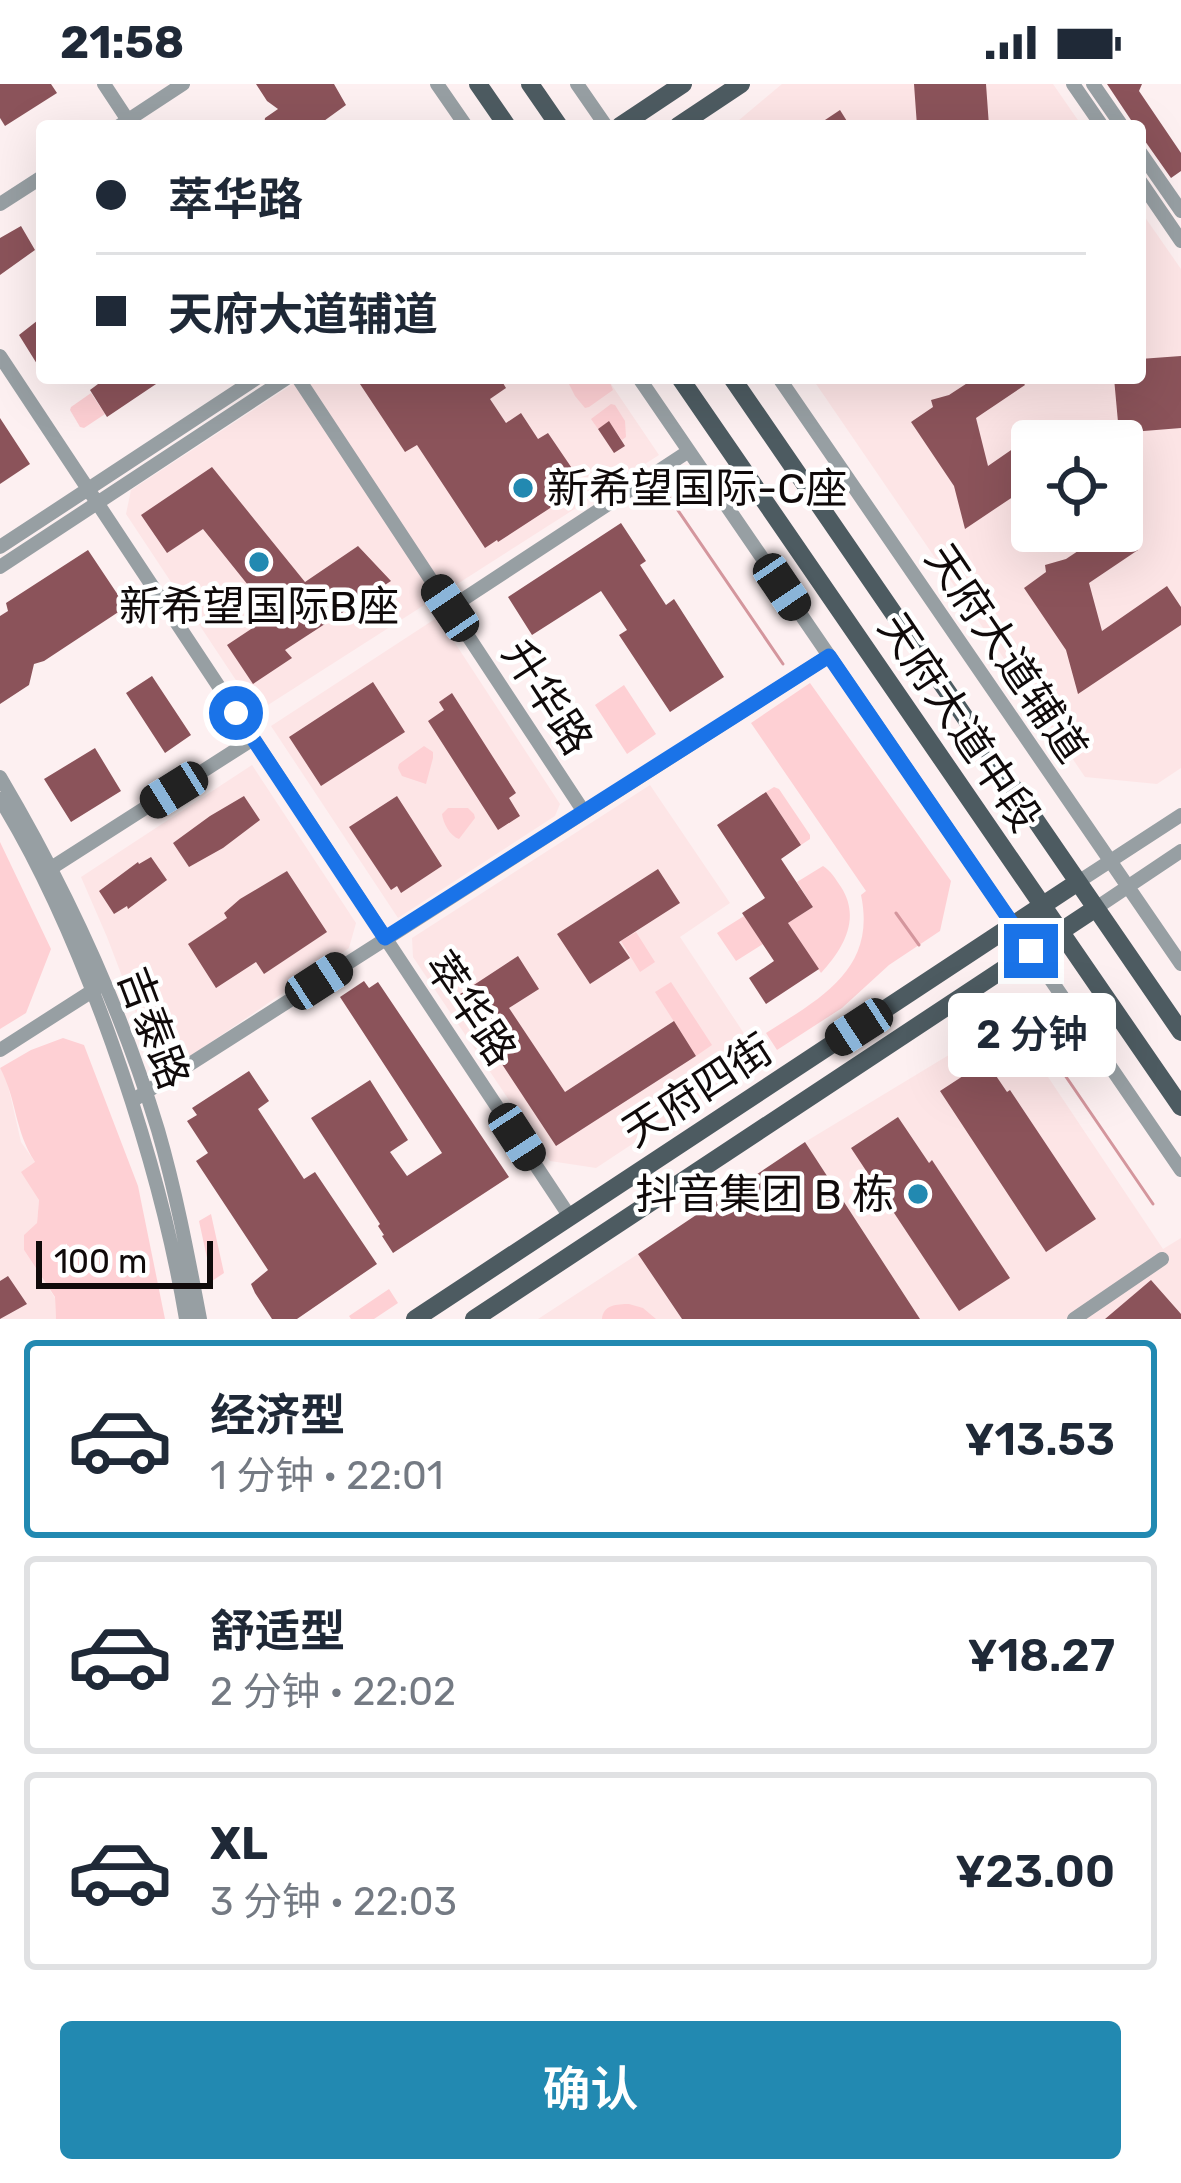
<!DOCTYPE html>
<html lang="zh">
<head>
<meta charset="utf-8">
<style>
  :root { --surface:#fff; --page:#f6f6f7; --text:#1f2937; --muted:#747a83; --line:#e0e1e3; --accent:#2289b1 }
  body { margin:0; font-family:Rubik,"Noto Sans SC",sans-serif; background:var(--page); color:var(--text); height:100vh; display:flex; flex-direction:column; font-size:45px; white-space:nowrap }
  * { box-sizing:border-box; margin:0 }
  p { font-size:39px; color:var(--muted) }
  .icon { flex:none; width:66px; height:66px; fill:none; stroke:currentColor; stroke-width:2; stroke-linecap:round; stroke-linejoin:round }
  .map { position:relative; height:1235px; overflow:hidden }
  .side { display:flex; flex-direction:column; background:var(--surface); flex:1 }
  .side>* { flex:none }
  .hud { position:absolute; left:36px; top:36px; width:1110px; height:264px; border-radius:12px; box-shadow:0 12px 48px #0002; display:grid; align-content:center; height:264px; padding:0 60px; background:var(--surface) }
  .fabs { position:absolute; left:1011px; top:336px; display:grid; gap:24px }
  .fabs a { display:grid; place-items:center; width:132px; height:132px; border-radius:12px; background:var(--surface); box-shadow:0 12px 48px #0002; font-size:60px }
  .scale { position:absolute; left:36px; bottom:30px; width:177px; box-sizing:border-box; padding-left:12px; border:6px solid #100a0a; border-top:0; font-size:33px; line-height:42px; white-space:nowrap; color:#100a0a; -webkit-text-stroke:9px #fff; paint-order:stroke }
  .end { position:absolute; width:54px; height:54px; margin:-27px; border:15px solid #1a73e8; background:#fff; box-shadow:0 0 0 6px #fff }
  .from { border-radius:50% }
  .bubble { position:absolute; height:84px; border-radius:12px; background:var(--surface); box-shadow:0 12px 48px #0002; font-size:39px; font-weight:600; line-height:84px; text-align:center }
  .car { position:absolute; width:36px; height:72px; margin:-36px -18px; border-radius:15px; box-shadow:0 0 9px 3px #0007; background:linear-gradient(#222 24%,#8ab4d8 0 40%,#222 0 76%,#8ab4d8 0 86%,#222 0) }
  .hud b { display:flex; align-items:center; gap:42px; height:114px; font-size:45px }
  .hud b+b { border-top:3px solid var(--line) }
  .hud i { width:30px; height:30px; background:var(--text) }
  ul { padding:21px 0 0; list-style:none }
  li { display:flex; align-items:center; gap:36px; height:198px; margin:0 24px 18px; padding:0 36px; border:6px solid var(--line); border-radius:12px }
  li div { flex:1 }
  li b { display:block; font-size:45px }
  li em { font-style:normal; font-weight:600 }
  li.active { border-color:var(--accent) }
  li>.icon { width:108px; height:108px; stroke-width:1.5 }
  .button { display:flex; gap:24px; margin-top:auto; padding:24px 60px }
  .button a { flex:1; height:138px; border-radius:12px; background:var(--accent); color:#fff; font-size:48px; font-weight:600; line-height:138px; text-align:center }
  .status { display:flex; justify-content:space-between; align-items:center; height:84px; padding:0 60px; background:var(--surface); direction:ltr }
  .status svg { height:33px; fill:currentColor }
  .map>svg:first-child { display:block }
  .built { fill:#fde5e6; fill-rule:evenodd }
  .green { fill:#fed0d4 }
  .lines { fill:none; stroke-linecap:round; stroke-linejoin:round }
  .stream { stroke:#d4969d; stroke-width:3 }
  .building { fill:#8b535a }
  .minor { stroke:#979fa3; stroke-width:14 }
  .major { stroke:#4d5b61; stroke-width:18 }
  .route { stroke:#1a73e8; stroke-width:15 }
  .poi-dot { fill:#2289b1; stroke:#fff; stroke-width:4.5 }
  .labels { text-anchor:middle; stroke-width:9; stroke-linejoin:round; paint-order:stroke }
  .poi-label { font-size:42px; fill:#100a0a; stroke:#fff; text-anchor:start }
  .street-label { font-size:42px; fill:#100a0a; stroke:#fff }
</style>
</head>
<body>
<div class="status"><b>21:58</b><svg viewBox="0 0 49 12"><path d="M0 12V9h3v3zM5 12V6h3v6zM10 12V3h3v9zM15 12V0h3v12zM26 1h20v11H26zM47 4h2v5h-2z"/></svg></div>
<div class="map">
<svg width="1181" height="1235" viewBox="0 0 1181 1235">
  <rect width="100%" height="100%" fill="#fdf0f1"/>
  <path class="built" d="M782 0H1053L1082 42H732Z
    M1140 126 1181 185V684L1157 700 1085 693 812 294H1140ZM1032 357H1122V447H1032Z
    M302 294H607L659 371 257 628 126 430 131 406Z
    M438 533 560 720 555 732 398 834 271 642Z
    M252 681 356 839 349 864 176 982 151 968 107 853 81 793Z
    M650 701 730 819 680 853 761 975 596 1084 550 1077 413 873 412 854Z
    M967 960 1036 975 1163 1165 1181 1154V1235H920L805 1058Z
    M0 984 7 997 21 1058 35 1078 39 1116 37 1139 24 1166 55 1214 56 1235H0Z
    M638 1170 682 1235H538Z"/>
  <path class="green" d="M566 294H608L613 306 589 323 585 324 575 312Z
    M91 309 105 330 84 344 80 343 70 326 71 323Z
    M611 320 615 321 625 337 626 353 622 356 609 338 598 345 591 335Z
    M810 599 951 797 940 847 889 881 842 924 777 966 766 949C819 915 877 886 861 811L866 807 751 639Z
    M624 601 656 650 627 670 595 621Z
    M424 662 433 668V674L426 700 402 692 398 684 399 680Z
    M774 703 779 705 810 751V755L801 761 766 708Z
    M448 724H468L474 730 475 734 459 755C450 752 443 739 442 730Z
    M0 758 51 865 26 929 0 945Z
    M823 782C831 787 835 794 841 803 861 834 844 864 821 889L788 839 813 823 797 798Z
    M744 832 763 860 736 877 717 849Z
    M636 848 655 878 640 888 621 857Z
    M671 898 712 961 696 972 655 908Z
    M63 954 84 961 138 1102 165 1235H56L55 1213 24 1166V1151L37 1139 39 1116 21 1088 35 1078C14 1046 17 1015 0 984L31 966Z
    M211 1130 224 1189 212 1197 199 1137Z
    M389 1205 398 1219 374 1235H351L349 1232Z
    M629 1220 643 1224 656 1235H602C603 1221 617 1220 629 1220Z"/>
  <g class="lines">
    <path class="stream" d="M662 403 783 580
      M896 829 919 861
      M970 938 1031 954 1045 962 1153 1120"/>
  </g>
  <path class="building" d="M0 0H51L57 9 5 42 0 34Z
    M256 0H334L346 21 317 42H264L265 34 278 25 267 17Z
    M914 0H986L989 42H917Z
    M1107 0H1142L1139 7 1181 69V87L1171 94 1140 50V42H1135Z
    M840 26 850 42H816Z
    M21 142 35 166 0 191V154Z
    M42 233V288L19 251Z
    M1181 272V344L1119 349 1114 294H1140V275Z
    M106 294H165L107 333 90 306Z
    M356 294H500L506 304 490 315 506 339 521 329 538 355 548 349 584 402 498 458 497 456 485 464 417 361 405 368Z
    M975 294H1020L1025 301 976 334 988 382 1053 337 1066 357H1032V400L965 445 954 402 911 338 933 323 931 316 949 311Z
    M0 334 30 380 0 400Z
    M609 337 625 362 614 369 598 345Z
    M212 383 305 498 358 462 391 497 285 566 292 574 253 600 227 561 272 531 203 445 167 469 141 431Z
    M621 439 646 477 640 481 666 521 674 515 724 593 670 628 619 551 627 546 601 507 532 551 508 513Z
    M1108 447H1126L1138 466 1089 499 1102 547 1167 502 1181 523V541L1078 610 1066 566 1024 504 1046 488 1045 481 1066 475Z
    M88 466 126 523 44 577 34 580 29 601 0 620V532L8 527 6 519Z
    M152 592 191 651 165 669 126 609Z
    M373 598 405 648 321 702 289 653Z
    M452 609 516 709 509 714 520 732 498 746 428 637 444 626 439 618Z
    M95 664 121 707 71 738 44 695Z
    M766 708 801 761 781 775 813 823 788 839 819 885 766 920 749 894 774 877 742 829 765 814 717 741Z
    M244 712 260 736 223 764 189 783 173 759 210 732Z
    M397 712 442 782 401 809 397 802 391 806 349 743Z
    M151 773 167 796 128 825 127 822 114 830 99 807 138 778 139 780Z
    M658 785 680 819 619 858 630 874 590 900 557 850Z
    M287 787 327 848 264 890 256 878 216 904 188 860 227 834 224 829 240 815Z
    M518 872 539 905 509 924 565 1008 674 937 696 972 556 1062 457 912Z
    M364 897 369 904 378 898 509 1093 393 1169 382 1152 384 1151 378 1142 380 1140 311 1034 370 996 408 1056 390 1068 407 1092 442 1069 340 913Z
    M986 977 1007 1008 1010 1006 1096 1135 1046 1168 940 1007Z
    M249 987 269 1017 258 1025 304 1095 315 1088 377 1180 297 1235H272L255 1209 251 1200 268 1186 196 1077 208 1069 187 1037 197 1031 192 1024Z
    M898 1033 929 1079 932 1076 1010 1194 959 1227 851 1064Z
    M805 1058 920 1235H682L638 1170Z
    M8 1192 27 1220 0 1235V1197Z
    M1151 1196 1181 1230V1235H1105Z"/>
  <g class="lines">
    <path class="minor" d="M104 0 131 41
      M437 0 466 42
      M577 0 606 42
      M1073 0 1102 42
      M1093 0 1122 42
      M119 42 183 0
      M1140 68 1181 127
      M1140 97 1181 157
      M0 120 42 93
      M0 272 570 1133
      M298 294 584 728
      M639 294 1181 1086
      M779 294 1181 880
      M0 463 257 294
      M0 483 287 294
      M450 524 689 367
      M0 693C65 803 121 924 158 1046 176 1108 188 1172 200 1235
      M0 715C47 791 82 875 112 959 144 1049 170 1140 186 1235
      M45 788 253 655
      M1078 798 1181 731
      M1096 824 1181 767
      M0 966 97 904
      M132 1017 829 572
      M1074 1235 1162 1175"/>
    <path class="major" d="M478 0 507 42
      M530 0 559 42
      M620 42 683 0
      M678 42 741 0
      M680 294 1181 1023
      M732 294 1181 948
      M415 1235 1078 798
      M474 1235 1096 824"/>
  </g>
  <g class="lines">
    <path class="route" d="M236 629 385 854 829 572 1031 867"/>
  </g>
  <g class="poi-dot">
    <circle cx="523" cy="404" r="12"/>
    <circle cx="259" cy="478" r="12"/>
    <circle cx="918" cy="1110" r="12"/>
  </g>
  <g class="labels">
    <g class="poi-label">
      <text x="547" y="419">新希望国际-C座</text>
      <text x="259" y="537" text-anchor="middle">新希望国际B座</text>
      <text x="894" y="1125" text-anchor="end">抖音集团 B 栋</text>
    </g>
    <g class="street-label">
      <text transform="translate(1007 569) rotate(56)" y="15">天府大道辅道</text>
      <text transform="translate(548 613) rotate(57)" y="15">升华路</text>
      <text transform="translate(960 638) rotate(56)" y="15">天府大道中段</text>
      <text transform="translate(471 924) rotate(56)" y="15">萃华路</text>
      <text transform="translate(154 944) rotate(69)" y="15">吉泰路</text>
      <text transform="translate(697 1006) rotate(-33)" y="15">天府四街</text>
    </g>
  </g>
</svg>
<div class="fabs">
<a><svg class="icon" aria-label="locate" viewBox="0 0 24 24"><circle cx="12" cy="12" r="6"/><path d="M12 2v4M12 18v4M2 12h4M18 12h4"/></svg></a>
</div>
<div class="scale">100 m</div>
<i class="end from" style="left:236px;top:629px"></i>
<i class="end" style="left:1031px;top:867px"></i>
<div class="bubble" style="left:948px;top:909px;width:168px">2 分钟</div>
<i class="car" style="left:782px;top:503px;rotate:146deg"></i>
<i class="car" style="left:450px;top:524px;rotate:326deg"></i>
<i class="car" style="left:174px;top:706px;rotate:238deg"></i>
<i class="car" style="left:319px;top:897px;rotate:57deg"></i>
<i class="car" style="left:859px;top:943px;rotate:237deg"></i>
<i class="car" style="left:517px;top:1053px;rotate:147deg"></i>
<div class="hud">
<b><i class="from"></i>萃华路</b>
<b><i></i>天府大道辅道</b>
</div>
</div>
<section class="side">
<ul>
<li class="active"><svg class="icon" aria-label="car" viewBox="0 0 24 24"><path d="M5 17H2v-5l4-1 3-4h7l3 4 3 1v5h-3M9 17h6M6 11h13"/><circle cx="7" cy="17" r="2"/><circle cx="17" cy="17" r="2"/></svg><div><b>经济型</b><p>1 分钟 · 22:01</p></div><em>¥13.53</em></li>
<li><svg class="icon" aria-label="car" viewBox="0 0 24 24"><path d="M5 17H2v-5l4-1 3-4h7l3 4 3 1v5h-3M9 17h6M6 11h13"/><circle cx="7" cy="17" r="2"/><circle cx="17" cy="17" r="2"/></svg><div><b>舒适型</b><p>2 分钟 · 22:02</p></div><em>¥18.27</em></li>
<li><svg class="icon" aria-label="car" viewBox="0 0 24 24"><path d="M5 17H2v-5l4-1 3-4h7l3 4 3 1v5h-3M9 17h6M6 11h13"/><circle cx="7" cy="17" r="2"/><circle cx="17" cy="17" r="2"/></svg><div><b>XL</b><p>3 分钟 · 22:03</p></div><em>¥23.00</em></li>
</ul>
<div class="button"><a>确认</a></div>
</section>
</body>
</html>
